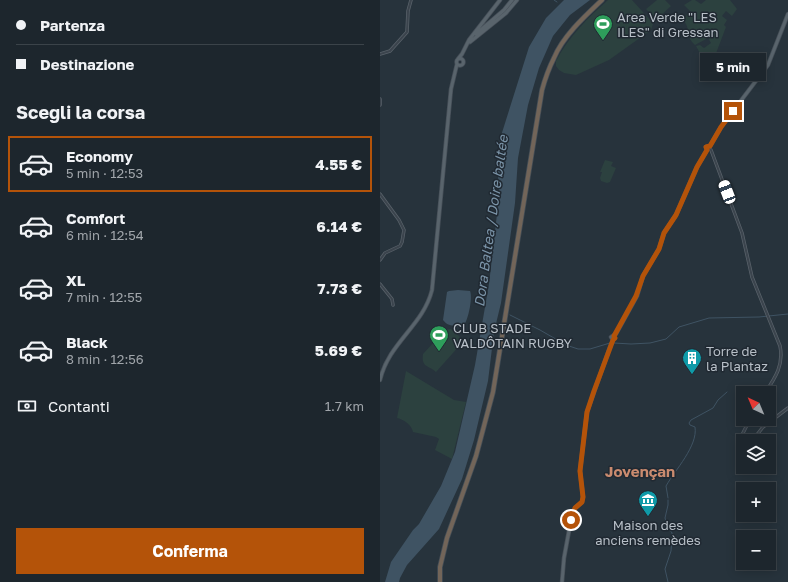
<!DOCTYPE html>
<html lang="it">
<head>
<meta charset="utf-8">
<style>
  :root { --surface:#1d262d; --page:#252e35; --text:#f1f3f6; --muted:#a0a5aa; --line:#3b4349; --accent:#b45309 }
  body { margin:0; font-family:"Golos Text",sans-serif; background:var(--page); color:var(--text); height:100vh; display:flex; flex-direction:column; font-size:15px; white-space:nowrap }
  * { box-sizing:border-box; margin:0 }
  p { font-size:13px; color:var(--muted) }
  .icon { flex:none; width:22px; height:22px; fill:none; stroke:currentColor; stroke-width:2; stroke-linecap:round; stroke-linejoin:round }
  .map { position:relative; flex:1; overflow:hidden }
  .side { display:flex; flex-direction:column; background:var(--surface); width:380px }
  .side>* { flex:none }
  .top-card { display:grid; align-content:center; height:88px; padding:0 16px; background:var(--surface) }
  .needle { width:26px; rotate:316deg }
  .buttons { position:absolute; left:356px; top:386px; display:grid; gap:8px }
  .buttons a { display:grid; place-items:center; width:40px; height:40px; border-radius:0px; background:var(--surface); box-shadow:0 2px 10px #0003,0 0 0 1px var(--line); font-size:20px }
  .end { position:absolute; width:18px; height:18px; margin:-9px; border:5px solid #b45309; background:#fff; box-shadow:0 0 0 2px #fff }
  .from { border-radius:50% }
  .bubble { position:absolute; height:28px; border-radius:0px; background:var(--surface); box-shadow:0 2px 10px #0003,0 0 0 1px var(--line); font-size:13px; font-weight:700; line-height:28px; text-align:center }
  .car { position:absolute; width:12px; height:24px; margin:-12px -6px; border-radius:5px; box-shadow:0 0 3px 1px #0007; background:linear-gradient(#fff 24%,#345 0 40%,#fff 0 76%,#345 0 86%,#fff 0) }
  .top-card b { display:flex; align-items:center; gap:14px; height:38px; font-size:15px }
  .top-card b+b { border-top:1px solid var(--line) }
  .top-card i { width:10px; height:10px; background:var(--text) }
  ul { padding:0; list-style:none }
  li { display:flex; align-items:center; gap:12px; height:56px; margin:0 8px 6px; padding:0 8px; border:2px solid transparent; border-radius:0px }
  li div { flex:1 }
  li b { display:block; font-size:15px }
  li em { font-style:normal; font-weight:700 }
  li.active { border-color:var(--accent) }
  li>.icon { width:36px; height:36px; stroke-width:1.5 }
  h2 { padding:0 16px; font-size:18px; line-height:48px }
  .pay { display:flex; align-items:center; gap:10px; height:44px; padding:0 16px; font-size:15px }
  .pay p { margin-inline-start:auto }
  .button { display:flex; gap:8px; margin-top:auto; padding:8px 16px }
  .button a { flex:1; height:46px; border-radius:0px; background:var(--accent); color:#fff; font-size:16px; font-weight:700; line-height:46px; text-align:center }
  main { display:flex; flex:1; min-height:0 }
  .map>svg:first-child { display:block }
  .green { fill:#2c413f }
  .water { fill:#3f5363 }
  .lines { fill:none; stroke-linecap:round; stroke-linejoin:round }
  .stream { stroke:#3f5363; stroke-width:1 }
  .minor-casing { stroke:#59626a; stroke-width:3.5 }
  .major-casing { stroke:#475059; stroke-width:4.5 }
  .highway-casing { stroke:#464f57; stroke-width:5.5 }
  .minor { stroke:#3b444d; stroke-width:2 }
  .major { stroke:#59646c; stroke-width:3 }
  .highway { stroke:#726559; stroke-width:4 }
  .route { stroke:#b45309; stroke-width:5 }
  .labels { text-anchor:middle; stroke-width:3; stroke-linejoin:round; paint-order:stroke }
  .poi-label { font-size:13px; fill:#b7bfc7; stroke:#202932; text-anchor:start }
  .water-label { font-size:14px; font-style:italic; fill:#7b94a8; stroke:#202932 }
  .quarter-label { font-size:15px; font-weight:bold; fill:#ca8b6f; stroke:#202932 }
</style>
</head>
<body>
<main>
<section class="side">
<div class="top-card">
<b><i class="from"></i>Partenza</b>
<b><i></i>Destinazione</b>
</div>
<h2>Scegli la corsa</h2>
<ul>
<li class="active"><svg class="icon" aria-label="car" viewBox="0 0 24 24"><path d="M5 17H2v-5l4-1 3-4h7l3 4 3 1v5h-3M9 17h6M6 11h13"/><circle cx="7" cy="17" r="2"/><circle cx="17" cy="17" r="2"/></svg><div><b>Economy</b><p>5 min · 12:53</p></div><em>4.55 €</em></li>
<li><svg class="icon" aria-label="car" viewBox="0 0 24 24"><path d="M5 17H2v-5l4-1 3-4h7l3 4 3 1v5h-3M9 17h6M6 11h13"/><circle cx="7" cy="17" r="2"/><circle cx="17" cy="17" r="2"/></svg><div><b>Comfort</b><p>6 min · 12:54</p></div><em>6.14 €</em></li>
<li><svg class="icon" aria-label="car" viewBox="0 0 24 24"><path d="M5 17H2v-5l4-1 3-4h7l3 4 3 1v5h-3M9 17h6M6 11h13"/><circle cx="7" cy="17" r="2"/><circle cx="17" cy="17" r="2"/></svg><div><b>XL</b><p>7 min · 12:55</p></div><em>7.73 €</em></li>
<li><svg class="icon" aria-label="car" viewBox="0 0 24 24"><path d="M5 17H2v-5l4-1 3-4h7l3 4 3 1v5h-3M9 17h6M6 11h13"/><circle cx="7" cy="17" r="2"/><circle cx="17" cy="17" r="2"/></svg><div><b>Black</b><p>8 min · 12:56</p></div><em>5.69 €</em></li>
</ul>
<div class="pay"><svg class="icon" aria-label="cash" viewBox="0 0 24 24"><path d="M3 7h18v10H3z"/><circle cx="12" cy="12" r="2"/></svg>Contanti<p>1.7 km</p></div>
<div class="button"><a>Conferma</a></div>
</section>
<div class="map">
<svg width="408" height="582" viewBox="0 0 408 582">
  <rect width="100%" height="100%" fill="#27333c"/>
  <path class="green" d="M228 0H252L272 22 273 24 271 30 229 60 196 75 184 73 179 70 176 66V61C189 36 208 18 228 0Z
    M277 0H285L291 6 276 20 266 9Z
    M312 0H315L321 4 326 0H350L357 9 352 16 346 11 342 16 347 20 344 25 346 27 332 64 330 66 329 65 331 64 328 58 330 55 328 52 322 57 316 46 320 45 324 48 331 43 328 38 315 45C305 36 311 28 303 20L310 11 304 5Z
    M225 160 233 162 231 166 236 168 230 182 227 183 221 181 220 178 222 172H220Z
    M71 329 80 337 81 344 56 372C49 365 41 368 43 354L65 330Z
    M26 371 74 400 86 402 72 459 55 450 59 439 56 437 33 432C32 425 23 419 17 418Z"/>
  <path class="water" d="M184 0H210L190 15 173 36 159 68 148 105 138 158 135 203 121 303 114 332 108 381 94 440 82 479 59 529 27 565 20 578 19 582H5L11 562 33 530 39 524 61 486 75 452 95 365 109 284 117 214 119 192 117 158 120 139 149 47 166 18Z
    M78 290 90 291C93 297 88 322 83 326 81 328 76 327 74 326 69 325 66 324 63 320L67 292 69 291Z"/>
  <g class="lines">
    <path class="stream" d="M174 0 177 2
      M130 315 160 330 186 345 198 349H210L230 343
      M234 343 251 344 270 343 286 339 299 327 329 318 379 317 408 314
      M288 498 286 486C295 470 318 446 315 427L310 425 309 423 311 420 333 408 338 400 347 392
      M288 500V505L285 518 287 525 292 533V535L291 551 285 569 288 582"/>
    <g class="minor-casing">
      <path id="minor" d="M0 54 10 51 27 32 28 11 31 0
        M0 99V105
        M331 150 362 233 372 277 400 346C404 365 395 378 385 393
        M0 194 19 220 24 230 22 242 20 246 5 253 0 260
        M0 284 12 299 13 305
        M372 441 383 427 408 408
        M363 448 359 446 358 443 370 419"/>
    </g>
    <g class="major-casing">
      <path id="major" d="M96 34 124 10 132 0
        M90 42 126 13 137 0
        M76.5 62a3.5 3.5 0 1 1 7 0a3.5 3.5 0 1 1-7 0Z
        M78 59 82 54 89 40 120 0
        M233 340 231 337 236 334 257 296 263 276 279 249 284 233 296 215 317 167 327 150 326 147 330 146 341 127 388 65 408 14
        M0 380C9 342 43 326 52 290L71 89 77 64
        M182 582 184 558 191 520 195 508 202 502 203 497 200 471 207 412 230 347 233 340 234 339"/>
    </g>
    <g class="highway-casing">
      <path id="highway" d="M60 582V567L67 538 96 456 113 392 162 90C165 79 169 68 174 58 183 36 205 16 222 0"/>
    </g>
    <use href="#minor" class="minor"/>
    <use href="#major" class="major"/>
    <use href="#highway" class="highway"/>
  </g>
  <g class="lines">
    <path class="route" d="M191 520 195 508 202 502 203 497 200 471 207 412 214 391 233 340 235 338 234 336 256 296 263 276 279 249 284 233 296 215 317 167 327 150 326 147 330 146 341 127 353 111"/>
  </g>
  <defs>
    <g id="stadium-pin" transform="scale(1)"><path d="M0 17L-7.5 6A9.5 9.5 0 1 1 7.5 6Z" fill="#2e9e5b" stroke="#202932"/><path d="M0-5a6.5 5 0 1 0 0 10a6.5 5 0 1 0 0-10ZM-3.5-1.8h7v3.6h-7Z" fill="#fff"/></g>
    <g id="building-pin" transform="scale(1)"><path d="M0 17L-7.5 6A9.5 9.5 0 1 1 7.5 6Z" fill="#0f9aa8" stroke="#202932"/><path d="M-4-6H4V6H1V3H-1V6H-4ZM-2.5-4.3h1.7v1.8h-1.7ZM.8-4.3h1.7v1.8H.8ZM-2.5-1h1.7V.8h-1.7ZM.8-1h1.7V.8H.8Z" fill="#fff"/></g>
    <g id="museum-pin" transform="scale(1)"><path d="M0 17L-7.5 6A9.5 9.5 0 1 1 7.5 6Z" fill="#0f9aa8" stroke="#202932"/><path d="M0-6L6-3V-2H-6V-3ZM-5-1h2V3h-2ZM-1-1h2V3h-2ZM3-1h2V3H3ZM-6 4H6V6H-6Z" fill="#fff"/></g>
  </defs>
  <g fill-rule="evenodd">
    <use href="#stadium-pin" x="223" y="24"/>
    <use href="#stadium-pin" x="59" y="335"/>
    <use href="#building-pin" x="312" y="358"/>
    <use href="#museum-pin" x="268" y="500"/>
  </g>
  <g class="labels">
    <g class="poi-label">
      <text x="237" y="22">Area Verde "LES<tspan x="237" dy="15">ILES" di Gressan</tspan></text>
      <text x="73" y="333">CLUB STADE<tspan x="73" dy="15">VALDÔTAIN RUGBY</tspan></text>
      <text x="326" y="356">Torre de<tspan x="326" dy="15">la Plantaz</tspan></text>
      <text x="268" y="530" text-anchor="middle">Maison des<tspan x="268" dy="15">anciens remèdes</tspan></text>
    </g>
    <g class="water-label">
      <text transform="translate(111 221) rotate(-82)" y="5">Dora Baltea / Doire baltée</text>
    </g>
    <g class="quarter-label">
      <text x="260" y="477">Jovençan</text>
    </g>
  </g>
</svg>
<div class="buttons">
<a><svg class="needle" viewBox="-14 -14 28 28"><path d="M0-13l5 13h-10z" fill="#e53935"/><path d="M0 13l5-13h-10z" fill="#a0a5aa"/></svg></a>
<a><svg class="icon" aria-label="layers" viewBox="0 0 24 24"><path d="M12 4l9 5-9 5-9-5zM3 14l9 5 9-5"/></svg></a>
<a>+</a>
<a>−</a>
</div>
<i class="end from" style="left:191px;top:520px"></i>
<i class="end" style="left:353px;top:111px"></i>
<div class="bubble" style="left:320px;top:53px;width:66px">5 min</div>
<i class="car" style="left:347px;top:192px;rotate:339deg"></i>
</div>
</main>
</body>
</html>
